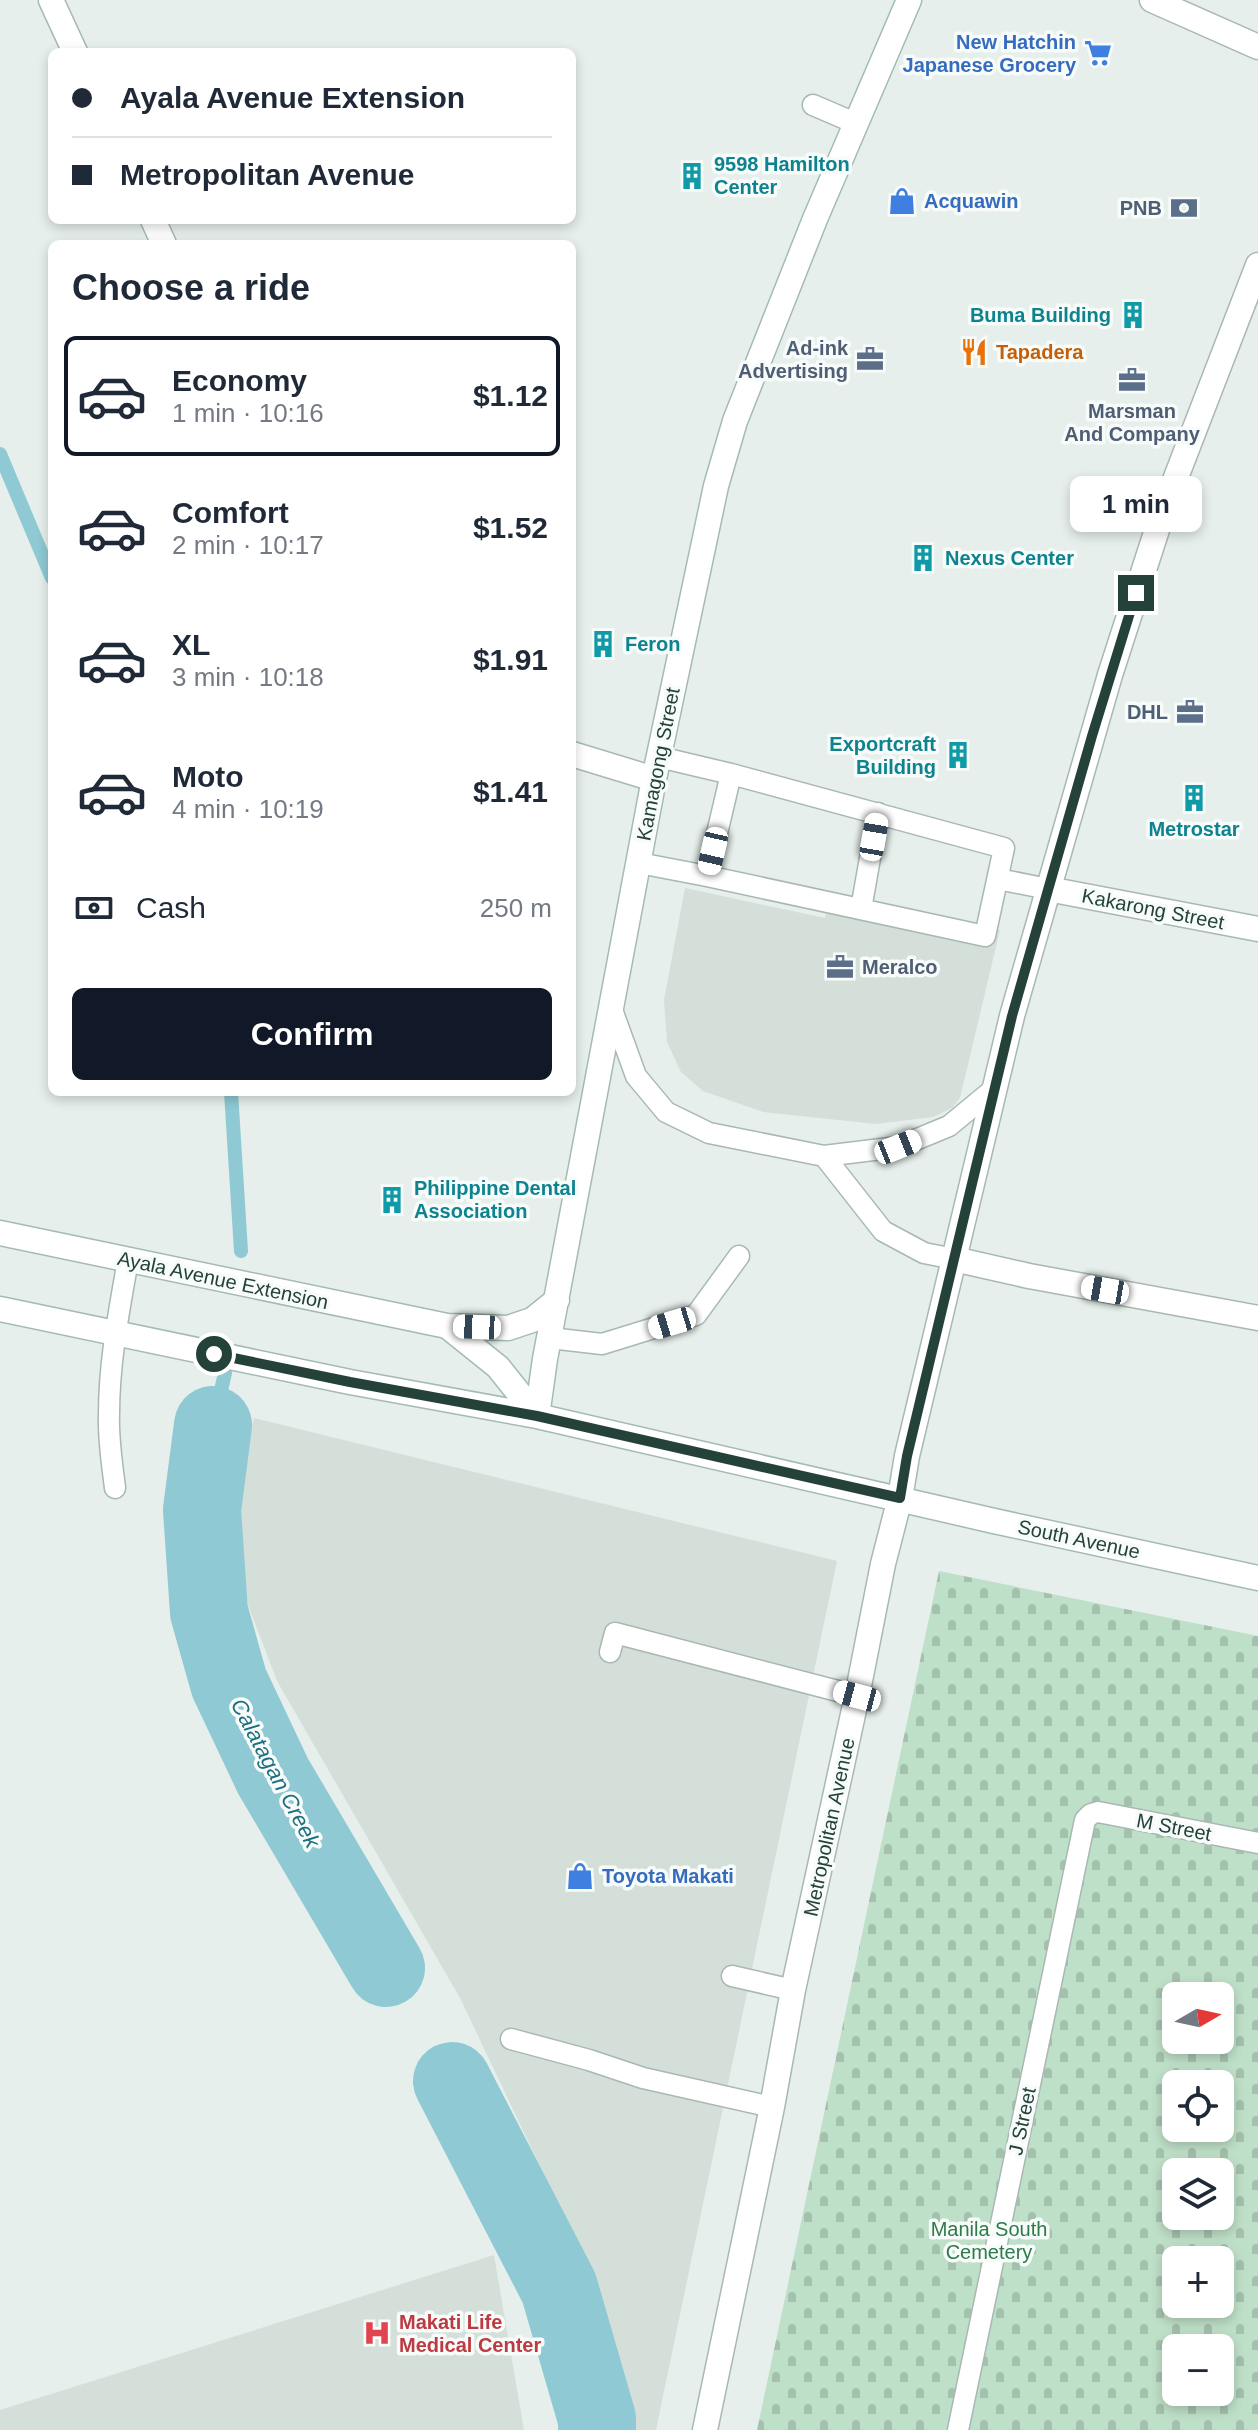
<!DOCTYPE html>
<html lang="en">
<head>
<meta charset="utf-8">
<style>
  :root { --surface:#fff; --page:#f2f2f3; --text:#1f2937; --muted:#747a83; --line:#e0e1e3; --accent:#111827 }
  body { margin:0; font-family:Arial,sans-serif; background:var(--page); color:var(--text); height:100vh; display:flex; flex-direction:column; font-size:30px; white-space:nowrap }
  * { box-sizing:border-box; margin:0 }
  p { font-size:26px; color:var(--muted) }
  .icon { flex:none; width:44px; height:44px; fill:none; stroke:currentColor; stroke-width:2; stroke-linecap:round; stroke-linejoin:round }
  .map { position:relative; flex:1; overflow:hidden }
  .sheet { position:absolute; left:48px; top:240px; width:528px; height:856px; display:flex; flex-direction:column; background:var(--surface); border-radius:12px; box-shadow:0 4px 12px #0003 }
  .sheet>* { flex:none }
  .top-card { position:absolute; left:48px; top:48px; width:528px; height:176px; border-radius:12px; box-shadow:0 4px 12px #0003; display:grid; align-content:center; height:176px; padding:0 24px; background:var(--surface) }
  .needle { width:52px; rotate:81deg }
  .buttons { position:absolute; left:1162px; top:1982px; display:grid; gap:16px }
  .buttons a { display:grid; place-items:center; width:72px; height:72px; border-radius:12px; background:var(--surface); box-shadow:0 4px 12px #0003; font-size:40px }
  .end { position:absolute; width:36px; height:36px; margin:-18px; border:10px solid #24423a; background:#fff; box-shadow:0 0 0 4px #fff }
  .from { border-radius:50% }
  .bubble { position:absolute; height:56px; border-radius:12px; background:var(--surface); box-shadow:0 4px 12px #0003; font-size:26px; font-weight:800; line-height:56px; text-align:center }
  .car { position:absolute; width:24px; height:48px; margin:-24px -12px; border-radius:10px; box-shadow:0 0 6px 2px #0007; background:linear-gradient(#fff 24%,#345 0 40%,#fff 0 76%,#345 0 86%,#fff 0) }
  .top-card b { display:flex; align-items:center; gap:28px; height:76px; font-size:30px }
  .top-card b+b { border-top:2px solid var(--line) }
  .top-card i { width:20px; height:20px; background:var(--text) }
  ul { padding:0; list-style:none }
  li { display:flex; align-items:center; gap:24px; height:120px; margin:0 16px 12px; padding:0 8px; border:4px solid transparent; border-radius:12px }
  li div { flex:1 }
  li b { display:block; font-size:30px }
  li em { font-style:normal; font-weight:800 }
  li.current { border-color:var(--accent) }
  li>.icon { width:72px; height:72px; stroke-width:1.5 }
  h2 { padding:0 24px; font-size:36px; line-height:96px }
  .pay { display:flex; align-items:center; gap:20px; height:88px; padding:0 24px; font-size:30px }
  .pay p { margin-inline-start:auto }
  .cta { display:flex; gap:16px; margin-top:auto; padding:16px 24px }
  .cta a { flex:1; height:92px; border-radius:12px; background:var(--accent); color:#fff; font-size:32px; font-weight:800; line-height:92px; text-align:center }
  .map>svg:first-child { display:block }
  .built { fill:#d4dfda }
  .cemetery { fill:url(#cemetery-stones); fill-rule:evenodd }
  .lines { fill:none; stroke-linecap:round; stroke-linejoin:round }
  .stream { stroke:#8ec9d4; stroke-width:14 }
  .river { stroke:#8ec9d4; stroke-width:78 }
  .service-casing { stroke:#a8b8b2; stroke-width:23 }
  .minor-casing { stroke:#a8b8b2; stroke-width:27 }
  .tertiary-casing { stroke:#a8b8b2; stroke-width:27 }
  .secondary-casing { stroke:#a4bbb3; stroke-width:27 }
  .service { stroke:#fff; stroke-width:20 }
  .minor { stroke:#fff; stroke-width:24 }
  .tertiary { stroke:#fff; stroke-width:24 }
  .secondary { stroke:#fff; stroke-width:24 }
  .route { stroke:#24423a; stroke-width:10 }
  .labels { text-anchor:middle; stroke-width:7; stroke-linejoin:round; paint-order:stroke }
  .shop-label { font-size:20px; font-weight:bold; fill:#366cbe; stroke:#f7fbf9; text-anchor:start }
  .culture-label { font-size:20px; font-weight:bold; fill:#0d838f; stroke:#f7fbf9; text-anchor:start }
  .service-label { font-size:20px; font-weight:bold; fill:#4e5e75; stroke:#f7fbf9; text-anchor:end }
  .food-label { font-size:20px; font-weight:bold; fill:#c56008; stroke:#f7fbf9; text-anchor:start }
  .street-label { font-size:20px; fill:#24423a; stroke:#f7fbf9 }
  .park-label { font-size:20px; fill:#2d7a4b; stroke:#f7fbf9 }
  .health-label { font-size:20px; font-weight:bold; fill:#be3a42; stroke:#f7fbf9; text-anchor:start }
  .water-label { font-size:22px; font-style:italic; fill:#1c6f80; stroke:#f7fbf9 }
</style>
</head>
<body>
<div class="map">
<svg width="1258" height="2430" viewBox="0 0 1258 2430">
  <defs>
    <pattern id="cemetery-stones" width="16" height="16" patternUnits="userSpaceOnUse" patternTransform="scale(2)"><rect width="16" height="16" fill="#bfe0c8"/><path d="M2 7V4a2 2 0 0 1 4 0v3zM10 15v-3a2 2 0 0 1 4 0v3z" fill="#a4c1ad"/></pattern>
  </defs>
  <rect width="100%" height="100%" fill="#e6efeb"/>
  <path class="built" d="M685 888 825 918 828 897 1000 930 960 1098 952 1108 933 1117 876 1124 763 1112 703 1091 681 1072 667 1042 664 1000Z
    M254 1418 837 1561 656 2430H616L612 2390 568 2225 460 1998 277 1681 248 1605 233 1509Z
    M494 2255 524 2430H0V2410Z"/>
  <path class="cemetery" d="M939 1571 1258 1636V2430H757ZM1176 1996H1220V2040H1176ZM1176 2084H1220V2128H1176ZM1176 2172H1220V2216H1176ZM1176 2260H1220V2304H1176ZM1176 2348H1220V2392H1176Z"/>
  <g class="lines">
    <path class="stream" d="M0 454 52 578
      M231 1092 241 1251
      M213 1425 225 1373"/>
    <path class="river" d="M213 1425 202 1510 209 1612 229 1683 273 1776 386 1968
      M452 2081 559 2288 597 2419V2430"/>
    <g class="service-casing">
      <path id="service" d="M813 105 855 123
        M659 757 731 774 1004 848 985 936 707 876 731 774
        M639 863 707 876
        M998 879 1048 889
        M861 909 878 813
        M611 1007 636 1076 666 1112 709 1133 824 1156 898 1147 949 1126 995 1088
        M824 1156 883 1231 924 1253 954 1259
        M550 1338 602 1344 696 1315 739 1256
        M115 1488C112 1463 108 1439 109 1414 109 1362 119 1311 128 1260
        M610 1652 615 1633 857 1696
        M732 1976 793 1990
        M511 2039 589 2060 643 2078 772 2107
        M958 2430 1085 1820 1091 1814 1098 1812 1258 1843"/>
    </g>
    <g class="minor-casing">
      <path id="minor" d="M1152 0 1258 47
        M1048 889 1258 929
        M954 1259 1029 1276 1258 1318"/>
    </g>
    <g class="tertiary-casing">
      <path id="tertiary" d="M51 0 75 52
        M153 220 164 244
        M572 754 654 779
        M705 2430 772 2107 793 1990 857 1696 883 1564 900 1498 907 1456 1012 1016 1110 675 1163 511 1258 265"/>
    </g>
    <g class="secondary-casing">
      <path id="secondary" d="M0 1233 447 1326 508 1328 532 1320 557 1300
        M0 1309 350 1382 537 1416 994 1521 1258 1578
        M447 1326 498 1367 537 1416
        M537 1416 545 1359 654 779 716 486 735 421 815 219 909 0"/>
    </g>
    <use href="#service" class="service"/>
    <use href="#minor" class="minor"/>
    <use href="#tertiary" class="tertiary"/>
    <use href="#secondary" class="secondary"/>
  </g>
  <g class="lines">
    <path class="route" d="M214 1354 350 1382 537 1416 900 1498 907 1456 1012 1016 1092 736 1136 593"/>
  </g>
  <defs>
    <g id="supermarket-bare" transform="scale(2.16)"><path d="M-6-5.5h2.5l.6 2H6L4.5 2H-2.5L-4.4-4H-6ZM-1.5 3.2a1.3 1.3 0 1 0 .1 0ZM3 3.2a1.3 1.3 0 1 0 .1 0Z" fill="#3f7fe0" stroke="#f7fbf9" stroke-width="2.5" paint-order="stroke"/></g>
    <g id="building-bare" transform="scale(2.16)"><path d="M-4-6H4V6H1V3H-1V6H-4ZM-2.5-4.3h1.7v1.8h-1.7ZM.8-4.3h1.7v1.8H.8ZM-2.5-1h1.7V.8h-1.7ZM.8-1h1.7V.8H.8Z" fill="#0f9aa8" stroke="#f7fbf9" stroke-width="2.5" paint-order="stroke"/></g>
    <g id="shop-bare" transform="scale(2.16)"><path d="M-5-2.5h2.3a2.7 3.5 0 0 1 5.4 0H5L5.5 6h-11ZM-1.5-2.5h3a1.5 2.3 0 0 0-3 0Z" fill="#3f7fe0" stroke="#f7fbf9" stroke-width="2.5" paint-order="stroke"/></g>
    <g id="bank-bare" transform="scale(2.16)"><path d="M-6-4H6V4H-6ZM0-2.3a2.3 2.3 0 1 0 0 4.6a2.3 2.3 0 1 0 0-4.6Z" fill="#5c6f8a" stroke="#f7fbf9" stroke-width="2.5" paint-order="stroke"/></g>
    <g id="restaurant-bare" transform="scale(2.16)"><path d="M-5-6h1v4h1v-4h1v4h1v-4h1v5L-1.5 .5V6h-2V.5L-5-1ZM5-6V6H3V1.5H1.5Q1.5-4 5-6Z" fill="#e8710a" stroke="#f7fbf9" stroke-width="2.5" paint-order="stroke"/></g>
    <g id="office-bare" transform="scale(2.16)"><path d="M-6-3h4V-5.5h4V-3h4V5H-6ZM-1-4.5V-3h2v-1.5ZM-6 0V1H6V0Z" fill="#5c6f8a" stroke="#f7fbf9" stroke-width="2.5" paint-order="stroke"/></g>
    <g id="hospital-bare" transform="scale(2.16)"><path d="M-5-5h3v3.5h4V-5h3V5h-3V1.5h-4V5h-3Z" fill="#e0444e" stroke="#f7fbf9" stroke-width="2.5" paint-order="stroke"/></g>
  </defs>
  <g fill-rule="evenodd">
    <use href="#supermarket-bare" x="1098" y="53"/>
    <use href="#building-bare" x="692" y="176"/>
    <use href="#shop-bare" x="902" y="201"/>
    <use href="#bank-bare" x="1184" y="208"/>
    <use href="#building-bare" x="1133" y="315"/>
    <use href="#restaurant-bare" x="974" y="352"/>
    <use href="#office-bare" x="870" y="359"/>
    <use href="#office-bare" x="1132" y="380"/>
    <use href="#building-bare" x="923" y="558"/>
    <use href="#building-bare" x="603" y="644"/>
    <use href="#office-bare" x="1190" y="712"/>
    <use href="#building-bare" x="958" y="755"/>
    <use href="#building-bare" x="1194" y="798"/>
    <use href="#office-bare" x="840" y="967"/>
    <use href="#building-bare" x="392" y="1200"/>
    <use href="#shop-bare" x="580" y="1876"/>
    <use href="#hospital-bare" x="377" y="2333"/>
  </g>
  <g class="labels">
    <g class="shop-label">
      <text x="1076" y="49" text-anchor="end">New Hatchin<tspan x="1076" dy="23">Japanese Grocery</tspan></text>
      <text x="924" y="208">Acquawin</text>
      <text x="602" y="1883">Toyota Makati</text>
    </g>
    <g class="culture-label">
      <text x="714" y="171">9598 Hamilton<tspan x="714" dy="23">Center</tspan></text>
      <text x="1111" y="322" text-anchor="end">Buma Building</text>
      <text x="945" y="565">Nexus Center</text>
      <text x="625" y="651">Feron</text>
      <text x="936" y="751" text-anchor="end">Exportcraft<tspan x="936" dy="23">Building</tspan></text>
      <text x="1194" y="836" text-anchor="middle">Metrostar</text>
      <text x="414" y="1195">Philippine Dental<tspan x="414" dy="23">Association</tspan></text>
    </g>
    <g class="service-label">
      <text x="1162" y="215">PNB</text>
      <text x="848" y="355">Ad-ink<tspan x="848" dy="23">Advertising</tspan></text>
      <text x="1132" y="418" text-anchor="middle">Marsman<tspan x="1132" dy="23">And Company</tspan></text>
      <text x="1168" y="719">DHL</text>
      <text x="862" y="974" text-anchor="start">Meralco</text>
    </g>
    <g class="food-label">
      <text x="996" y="359">Tapadera</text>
    </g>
    <g class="street-label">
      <text transform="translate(658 764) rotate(-79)" y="7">Kamagong Street</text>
      <text transform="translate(1153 909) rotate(11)" y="7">Kakarong Street</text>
      <text transform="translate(223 1280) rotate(12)" y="7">Ayala Avenue Extension</text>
      <text transform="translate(1079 1539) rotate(12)" y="7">South Avenue</text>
      <text transform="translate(829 1827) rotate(-78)" y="7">Metropolitan Avenue</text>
      <text transform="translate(1174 1827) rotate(11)" y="7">M Street</text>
      <text transform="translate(1022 2121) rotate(-78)" y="7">J Street</text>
    </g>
    <g class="park-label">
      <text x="989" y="2236">Manila South<tspan x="989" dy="23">Cemetery</tspan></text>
    </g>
    <g class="health-label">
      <text x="399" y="2329">Makati Life<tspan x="399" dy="23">Medical Center</tspan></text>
    </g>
    <g class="water-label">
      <text transform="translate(276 1773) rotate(62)" y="8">Calatagan Creek</text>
    </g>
  </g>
</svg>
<div class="buttons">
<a><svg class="needle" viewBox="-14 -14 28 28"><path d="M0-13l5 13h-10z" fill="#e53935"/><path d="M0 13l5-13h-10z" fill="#747a83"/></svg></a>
<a><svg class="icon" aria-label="locate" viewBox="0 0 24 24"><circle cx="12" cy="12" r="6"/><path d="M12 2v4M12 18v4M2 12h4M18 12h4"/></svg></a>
<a><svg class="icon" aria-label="layers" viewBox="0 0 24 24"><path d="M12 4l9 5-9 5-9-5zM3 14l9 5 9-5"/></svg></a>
<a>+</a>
<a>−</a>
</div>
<i class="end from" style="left:214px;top:1354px"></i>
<i class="end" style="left:1136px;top:593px"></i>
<div class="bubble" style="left:1070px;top:476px;width:132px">1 min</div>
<i class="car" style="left:874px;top:837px;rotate:10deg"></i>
<i class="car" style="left:713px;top:851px;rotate:193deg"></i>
<i class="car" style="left:898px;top:1147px;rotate:68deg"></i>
<i class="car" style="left:1105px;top:1290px;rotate:280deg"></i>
<i class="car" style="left:672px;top:1323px;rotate:253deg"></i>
<i class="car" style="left:477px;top:1327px;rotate:272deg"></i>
<i class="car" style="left:857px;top:1696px;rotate:285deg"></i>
<div class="top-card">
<b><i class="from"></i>Ayala Avenue Extension</b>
<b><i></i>Metropolitan Avenue</b>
</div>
<section class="sheet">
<h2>Choose a ride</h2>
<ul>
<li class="current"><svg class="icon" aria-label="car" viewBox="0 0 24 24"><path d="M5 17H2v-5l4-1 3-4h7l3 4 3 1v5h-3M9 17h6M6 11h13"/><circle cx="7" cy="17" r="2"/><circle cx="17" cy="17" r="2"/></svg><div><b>Economy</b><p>1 min · 10:16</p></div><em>$1.12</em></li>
<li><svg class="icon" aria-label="car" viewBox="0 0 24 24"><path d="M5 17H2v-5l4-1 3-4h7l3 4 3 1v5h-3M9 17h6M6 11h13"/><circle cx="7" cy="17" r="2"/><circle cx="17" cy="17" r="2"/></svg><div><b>Comfort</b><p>2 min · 10:17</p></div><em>$1.52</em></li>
<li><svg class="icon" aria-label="car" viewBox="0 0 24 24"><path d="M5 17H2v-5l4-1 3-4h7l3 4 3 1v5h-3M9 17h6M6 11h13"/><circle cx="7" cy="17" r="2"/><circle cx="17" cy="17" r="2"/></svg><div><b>XL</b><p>3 min · 10:18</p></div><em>$1.91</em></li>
<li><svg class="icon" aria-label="car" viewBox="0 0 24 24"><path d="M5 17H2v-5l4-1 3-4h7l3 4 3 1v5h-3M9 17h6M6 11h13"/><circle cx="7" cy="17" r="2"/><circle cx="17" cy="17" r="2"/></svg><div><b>Moto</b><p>4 min · 10:19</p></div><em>$1.41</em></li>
</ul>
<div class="pay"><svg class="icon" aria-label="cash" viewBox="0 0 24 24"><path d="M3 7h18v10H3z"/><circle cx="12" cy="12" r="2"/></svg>Cash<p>250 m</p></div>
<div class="cta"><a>Confirm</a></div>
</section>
</div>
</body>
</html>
